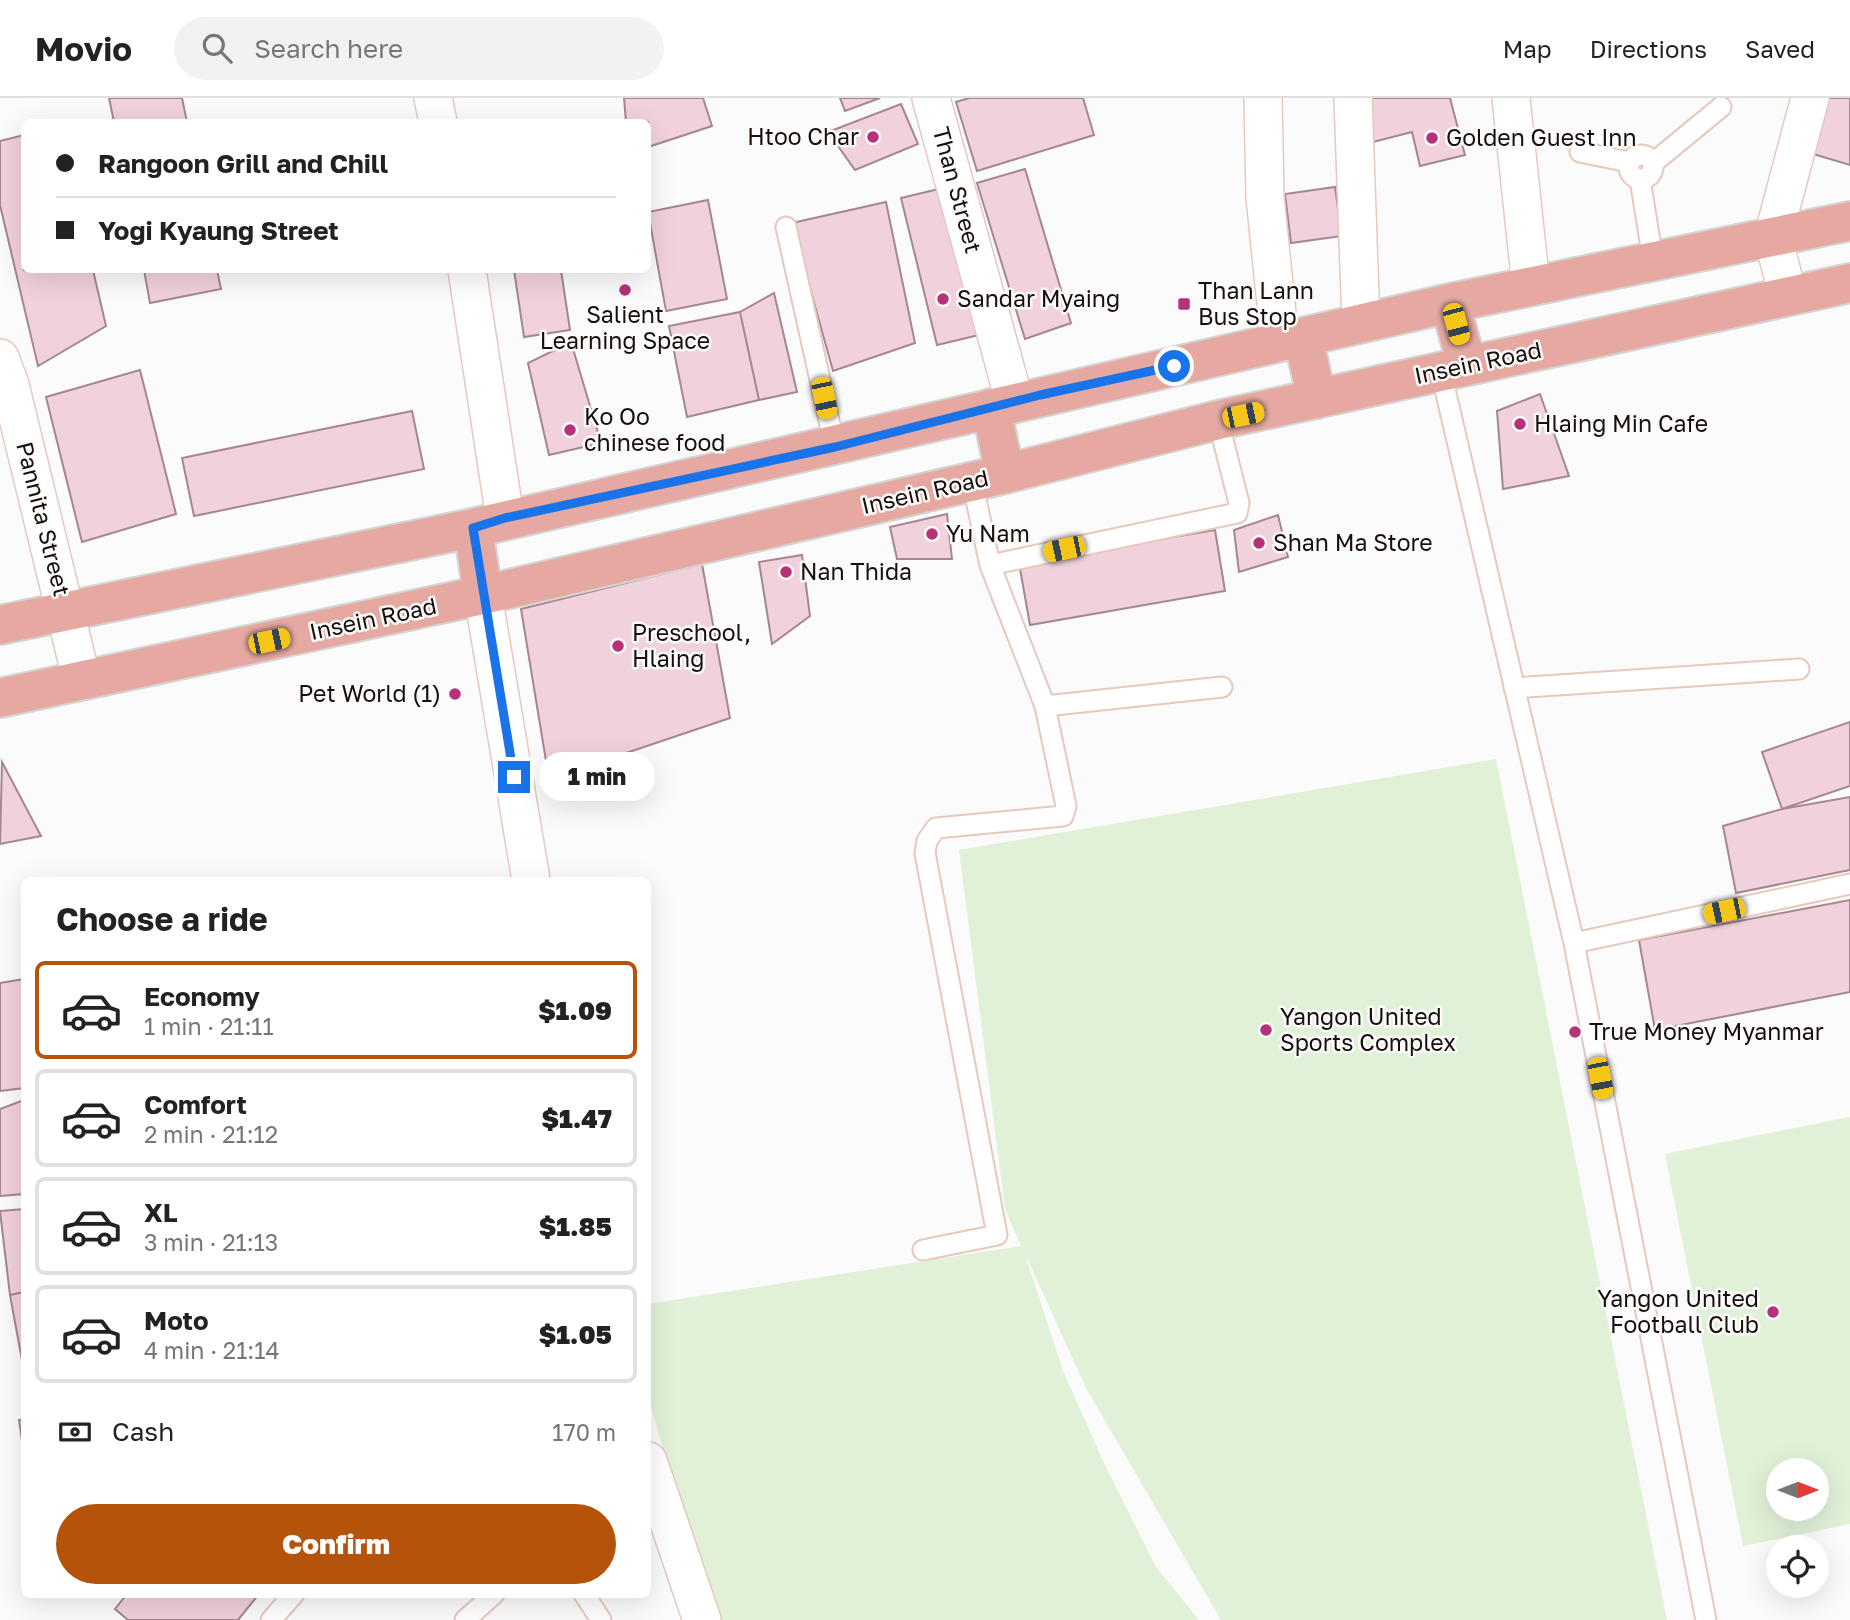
<!DOCTYPE html>
<html lang="en">
<head>
<meta charset="utf-8">
<style>
  :root { --surface:#fff; --page:#f2f2f2; --text:#222; --muted:#767676; --line:#e0e0e0; --accent:#b45309 }
  body { margin:0; font-family:"Golos Text",sans-serif; background:var(--page); color:var(--text); height:100vh; display:flex; flex-direction:column; font-size:26px; white-space:nowrap }
  * { box-sizing:border-box; margin:0 }
  p { font-size:23px; color:var(--muted) }
  .icon { flex:none; width:38px; height:38px; fill:none; stroke:currentColor; stroke-width:2; stroke-linecap:round; stroke-linejoin:round }
  .map { position:relative; flex:1; overflow:hidden }
  .panel { position:absolute; left:21px; top:779px; width:630px; height:721px; display:flex; flex-direction:column; background:var(--surface); border-radius:10px; box-shadow:0 7px 28px #0002 }
  .panel>* { flex:none }
  .banner { position:absolute; left:21px; top:21px; width:630px; height:154px; border-radius:10px; box-shadow:0 7px 28px #0002; display:grid; align-content:center; height:154px; padding:0 35px; background:var(--surface) }
  .needle { width:46px; rotate:90deg }
  .fabs { position:absolute; left:1766px; top:1360px; display:grid; gap:14px }
  .fabs a { display:grid; place-items:center; width:63px; height:63px; border-radius:50%; background:var(--surface); box-shadow:0 7px 28px #0002; font-size:35px }
  .end { position:absolute; width:32px; height:32px; margin:-16px; border:9px solid #1a73e8; background:#fff; box-shadow:0 0 0 4px #fff }
  .from { border-radius:50% }
  .bubble { position:absolute; height:49px; border-radius:24px; background:var(--surface); box-shadow:0 7px 28px #0002; font-size:23px; font-weight:800; line-height:49px; text-align:center }
  .car { position:absolute; width:21px; height:42px; margin:-21px -10px; border-radius:9px; box-shadow:0 0 5px 2px #0007; background:linear-gradient(#f5c518 24%,#345 0 40%,#f5c518 0 76%,#345 0 86%,#f5c518 0) }
  .banner b { display:flex; align-items:center; gap:24px; height:66px; font-size:26px }
  .banner b+b { border-top:2px solid var(--line) }
  .banner i { width:18px; height:18px; background:var(--text) }
  ul { padding:0; list-style:none }
  li { display:flex; align-items:center; gap:21px; height:98px; margin:0 14px 10px; padding:0 21px; border:4px solid var(--line); border-radius:10px }
  li div { flex:1 }
  li b { display:block; font-size:26px }
  li em { font-style:normal; font-weight:800 }
  li.current { border-color:var(--accent) }
  li>.icon { width:63px; height:63px; stroke-width:1.5 }
  h2 { padding:0 35px; font-size:32px; line-height:84px }
  .pay { display:flex; align-items:center; gap:18px; height:77px; padding:0 35px; font-size:26px }
  .pay p { margin-inline-start:auto }
  .primary-button { display:flex; gap:14px; margin-top:auto; padding:14px 35px }
  .primary-button a { flex:1; height:80px; border-radius:42px; background:var(--accent); color:#fff; font-size:28px; font-weight:800; line-height:80px; text-align:center }
  header { display:flex; align-items:center; gap:42px; box-sizing:border-box; height:98px; padding:0 35px; background:var(--surface); border-bottom:2px solid var(--line) }
  header strong { font-size:33px }
  nav { display:flex; gap:38px; margin-inline-start:auto; font-size:24px }
  .search { width:490px; height:63px; background:var(--page); display:flex; align-items:center; gap:18px; box-sizing:border-box; padding:0 24px; border-radius:38px; color:var(--muted); font-size:26px }
  .map>svg:first-child { display:block }
  .green { fill:#e1f1d8; fill-rule:evenodd }
  .building { fill:#f1d1db; stroke:#a58791; stroke-width:2 }
  .lines { fill:none; stroke-linecap:round; stroke-linejoin:round }
  .lane-casing { stroke:#e7c9bc; stroke-width:23 }
  .street-casing { stroke:#e7c9bc; stroke-width:40 }
  .primary-casing { stroke:#d6d4d3; stroke-width:42 }
  .lane { stroke:#fff; stroke-width:19 }
  .street { stroke:#fff; stroke-width:37 }
  .primary { stroke:#e5a9a1; stroke-width:38 }
  .route { stroke:#1a73e8; stroke-width:9 }
  .poi-dot { fill:#b53178; stroke:#fbfbfb; stroke-width:2.5 }
  .labels { text-anchor:middle; stroke-width:5; stroke-linejoin:round; paint-order:stroke }
  .poi-label { font-size:23px; fill:#190f0a; stroke:#fbfbfb; text-anchor:start }
  .street-label { font-size:23px; fill:#190f0a; stroke:#fbfbfb }
</style>
</head>
<body>
<header>
<strong>Movio</strong>
<div class="search"><svg class="icon" aria-label="search" viewBox="0 0 24 24"><circle cx="10" cy="10" r="6"/><path d="M15 15l6 6"/></svg>Search here</div>
<nav><a>Map</a><a>Directions</a><a>Saved</a></nav>
</header>
<div class="map">
<svg width="1850" height="1522" viewBox="0 0 1850 1522">
  <rect width="100%" height="100%" fill="#fbfbfb"/>
  <path class="green" d="M1496 661 1667 1522H1221L1087 1292 1025 1156 1063 1273 1104 1365 1156 1469 1199 1522H719L692 1453 648 1298V1206L1021 1148 1005 1111 959 752Z
    M1850 1019V1426L1743 1448 1665 1056ZM1778 1372H1816V1410H1778Z"/>
  <path class="building" d="M109 0H182L187 24H114Z
    M624 0H703L712 28 648 49V24H626Z
    M840 0H880L845 13Z
    M969 0H1083L1094 37 977 73 956 4Z
    M1363 0H1450L1465 57 1420 68 1412 34 1373 44Z
    M1826 0H1850V67L1810 55Z
    M901 6 918 46 855 72 828 34Z
    M24 37V172H93L106 228 38 268 0 107V43Z
    M1025 71 1071 225 1025 241 977 85Z
    M1335 89 1342 138 1291 145 1285 96Z
    M943 90 979 237 937 247 901 100Z
    M708 102 727 201 666 213 648 114Z
    M886 104 915 245 833 273 792 125Z
    M144 172H217L221 191 150 205Z
    M514 172H561L570 232 524 239Z
    M774 195 797 294 759 302 740 214Z
    M740 214 759 302 687 319 669 228Z
    M571 244 601 345 549 357 528 265Z
    M140 272 176 416 82 444 46 299Z
    M1540 296 1569 378 1503 391 1497 313Z
    M412 313 424 371 194 418 182 360Z
    M947 416 952 461H897L890 429Z
    M1278 417 1288 459 1239 474 1234 432Z
    M1215 432 1225 493 1030 527 1019 465Z
    M802 457 810 518 772 546 759 464Z
    M702 466 730 620 549 681 521 511Z
    M1850 624V688L1782 711 1762 654Z
    M2 664 41 738 0 746Z
    M1850 699V772L1736 795 1723 728 1782 711Z
    M1850 802V894L1655 932 1639 842Z
    M24 881V990L0 993V885Z
    M24 1002V1096L0 1098V1011Z
    M24 1111V1194L10 1197 0 1113Z
    M24 1194V1273L10 1197Z
    M24 1321V1356L19 1322Z
    M127 1496H259L238 1522H128L115 1511Z"/>
  <g class="lines">
    <g class="lane-casing">
      <path id="lane" d="M1580 54 1629 64
        M1629 69a12 12 0 1 1 24 0a12 12 0 1 1-24 0Z
        M1653 65 1721 9
        M1640 81 1653 162
        M786 129 835 349
        M1441 274 1574 845 1706 1522
        M972 383 990 467 1045 608 1222 589
        M990 467 1237 415 1239 405 1218 322
        M1514 590 1799 571
        M1574 845 1850 786
        M923 1152 997 1137 925 755 927 743 936 730 1063 718 1066 708 1045 608
        M584 1496 601 1522
        M271 1522 294 1496
        M465 1522 494 1496"/>
    </g>
    <g class="street-casing">
      <path id="street" d="M433 0 438 24
        M931 0 1015 305
        M1263 0 1265 99 1280 245
        M1353 0 1361 226
        M1511 0 1531 188
        M467 172 505 420
        M1788 198 1773 139 1810 0
        M0 260 10 287 82 583
        M483 497 531 782
        M648 1363 702 1522"/>
    </g>
    <g class="primary-casing">
      <path id="primary" d="M1450 205 1467 268
        M1303 240 1317 301
        M991 310 1005 376
        M473 430 483 497
        M0 527 473 430 1450 205 1850 123
        M0 600 483 497 1005 376 1218 322 1850 185"/>
    </g>
    <use href="#lane" class="lane"/>
    <use href="#street" class="street"/>
    <use href="#primary" class="primary"/>
  </g>
  <g class="lines">
    <path class="route" d="M514 679 473 430 505 420 835 349 1040 297 1174 268"/>
  </g>
  <g class="poi-dot">
    <circle cx="873" cy="39" r="7"/>
    <circle cx="1432" cy="40" r="7"/>
    <circle cx="625" cy="192" r="7"/>
    <circle cx="943" cy="201" r="7"/>
    <rect x="1177" y="199" width="14" height="14" rx="3.5"/>
    <circle cx="1520" cy="326" r="7"/>
    <circle cx="570" cy="332" r="7"/>
    <circle cx="932" cy="436" r="7"/>
    <circle cx="1259" cy="445" r="7"/>
    <circle cx="786" cy="474" r="7"/>
    <circle cx="618" cy="548" r="7"/>
    <circle cx="455" cy="596" r="7"/>
    <circle cx="1266" cy="932" r="7"/>
    <circle cx="1575" cy="934" r="7"/>
    <circle cx="1773" cy="1214" r="7"/>
  </g>
  <g class="labels">
    <g class="poi-label">
      <text x="859" y="47" text-anchor="end">Htoo Char</text>
      <text x="1446" y="48">Golden Guest Inn</text>
      <text x="1198" y="201">Than Lann<tspan x="1198" dy="26">Bus Stop</tspan></text>
      <text x="957" y="209">Sandar Myaing</text>
      <text x="625" y="225" text-anchor="middle">Salient<tspan x="625" dy="26">Learning Space</tspan></text>
      <text x="584" y="327">Ko Oo<tspan x="584" dy="26">chinese food</tspan></text>
      <text x="1534" y="334">Hlaing Min Cafe</text>
      <text x="946" y="444">Yu Nam</text>
      <text x="1273" y="453">Shan Ma Store</text>
      <text x="800" y="482">Nan Thida</text>
      <text x="632" y="543">Preschool,<tspan x="632" dy="26">Hlaing</tspan></text>
      <text x="441" y="604" text-anchor="end">Pet World (1)</text>
      <text x="1280" y="927">Yangon United<tspan x="1280" dy="26">Sports Complex</tspan></text>
      <text x="1589" y="942">True Money Myanmar</text>
      <text x="1759" y="1209" text-anchor="end">Yangon United<tspan x="1759" dy="26">Football Club</tspan></text>
    </g>
    <g class="street-label">
      <text transform="translate(957 92) rotate(75)" y="8">Than Street</text>
      <text transform="translate(1478 265) rotate(-12)" y="8">Insein Road</text>
      <text transform="translate(925 394) rotate(-13)" y="8">Insein Road</text>
      <text transform="translate(43 421) rotate(76)" y="8">Pannita Street</text>
      <text transform="translate(373 521) rotate(-12)" y="8">Insein Road</text>
    </g>
  </g>
</svg>
<div class="fabs">
<a><svg class="needle" viewBox="-14 -14 28 28"><path d="M0-13l5 13h-10z" fill="#e53935"/><path d="M0 13l5-13h-10z" fill="#767676"/></svg></a>
<a><svg class="icon" aria-label="locate" viewBox="0 0 24 24"><circle cx="12" cy="12" r="6"/><path d="M12 2v4M12 18v4M2 12h4M18 12h4"/></svg></a>
</div>
<i class="end from" style="left:1174px;top:268px"></i>
<i class="end" style="left:514px;top:679px"></i>
<div class="bubble" style="left:539px;top:654px;width:116px">1 min</div>
<i class="car" style="left:1456px;top:226px;rotate:165deg"></i>
<i class="car" style="left:824px;top:300px;rotate:168deg"></i>
<i class="car" style="left:1243px;top:317px;rotate:78deg"></i>
<i class="car" style="left:1064px;top:451px;rotate:258deg"></i>
<i class="car" style="left:269px;top:543px;rotate:78deg"></i>
<i class="car" style="left:1724px;top:813px;rotate:258deg"></i>
<i class="car" style="left:1600px;top:980px;rotate:169deg"></i>
<div class="banner">
<b><i class="from"></i>Rangoon Grill and Chill</b>
<b><i></i>Yogi Kyaung Street</b>
</div>
<section class="panel">
<h2>Choose a ride</h2>
<ul>
<li class="current"><svg class="icon" aria-label="car" viewBox="0 0 24 24"><path d="M5 17H2v-5l4-1 3-4h7l3 4 3 1v5h-3M9 17h6M6 11h13"/><circle cx="7" cy="17" r="2"/><circle cx="17" cy="17" r="2"/></svg><div><b>Economy</b><p>1 min · 21:11</p></div><em>$1.09</em></li>
<li><svg class="icon" aria-label="car" viewBox="0 0 24 24"><path d="M5 17H2v-5l4-1 3-4h7l3 4 3 1v5h-3M9 17h6M6 11h13"/><circle cx="7" cy="17" r="2"/><circle cx="17" cy="17" r="2"/></svg><div><b>Comfort</b><p>2 min · 21:12</p></div><em>$1.47</em></li>
<li><svg class="icon" aria-label="car" viewBox="0 0 24 24"><path d="M5 17H2v-5l4-1 3-4h7l3 4 3 1v5h-3M9 17h6M6 11h13"/><circle cx="7" cy="17" r="2"/><circle cx="17" cy="17" r="2"/></svg><div><b>XL</b><p>3 min · 21:13</p></div><em>$1.85</em></li>
<li><svg class="icon" aria-label="car" viewBox="0 0 24 24"><path d="M5 17H2v-5l4-1 3-4h7l3 4 3 1v5h-3M9 17h6M6 11h13"/><circle cx="7" cy="17" r="2"/><circle cx="17" cy="17" r="2"/></svg><div><b>Moto</b><p>4 min · 21:14</p></div><em>$1.05</em></li>
</ul>
<div class="pay"><svg class="icon" aria-label="cash" viewBox="0 0 24 24"><path d="M3 7h18v10H3z"/><circle cx="12" cy="12" r="2"/></svg>Cash<p>170 m</p></div>
<div class="primary-button"><a>Confirm</a></div>
</section>
</div>
</body>
</html>
